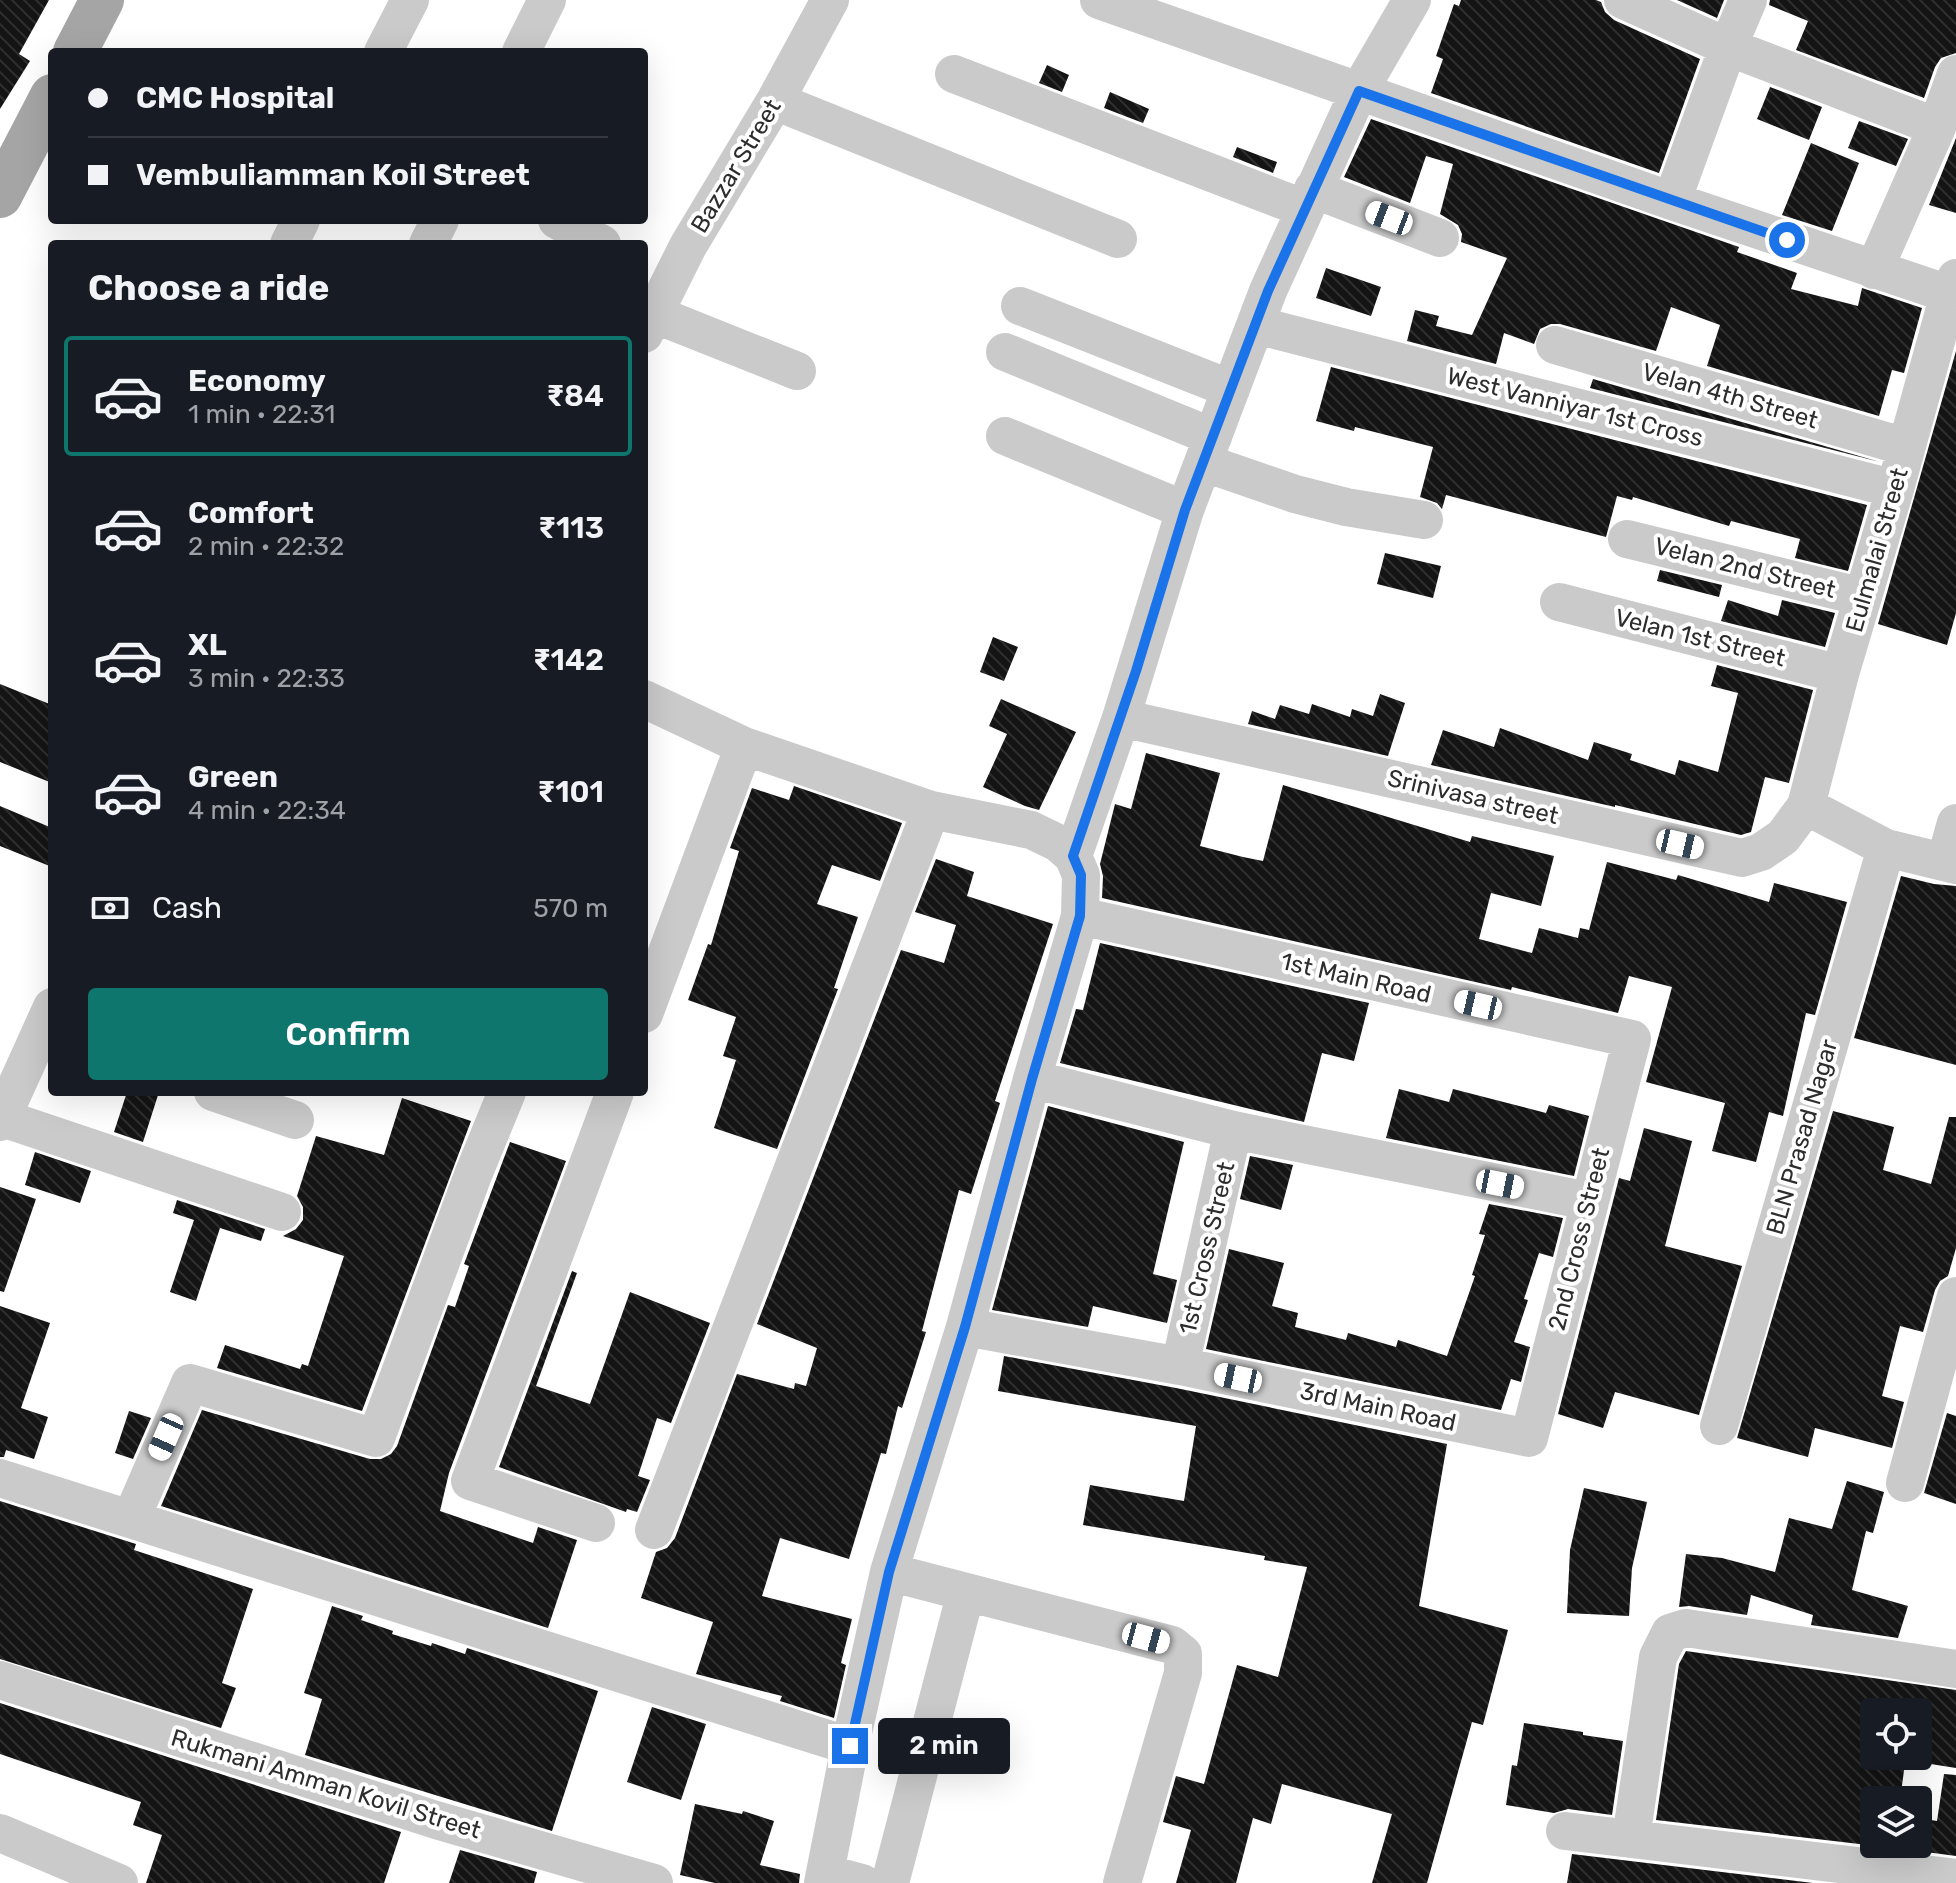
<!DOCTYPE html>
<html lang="en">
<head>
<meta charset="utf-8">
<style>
  :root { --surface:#171b24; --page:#20242c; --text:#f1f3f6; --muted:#9ea1a6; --line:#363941; --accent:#0f766e }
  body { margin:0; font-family:Rubik,sans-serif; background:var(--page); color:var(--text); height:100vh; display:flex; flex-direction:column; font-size:30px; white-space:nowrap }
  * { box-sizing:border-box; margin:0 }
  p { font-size:26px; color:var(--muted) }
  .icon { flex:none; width:44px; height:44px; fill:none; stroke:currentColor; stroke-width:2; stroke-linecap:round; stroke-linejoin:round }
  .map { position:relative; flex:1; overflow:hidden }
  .drawer { position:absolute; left:48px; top:240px; width:600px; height:856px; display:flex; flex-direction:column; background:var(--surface); border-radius:8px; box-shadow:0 8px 32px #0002 }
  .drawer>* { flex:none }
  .banner { position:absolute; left:48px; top:48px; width:600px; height:176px; border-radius:8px; box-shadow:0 8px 32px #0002; display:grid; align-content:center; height:176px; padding:0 40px; background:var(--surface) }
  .buttons { position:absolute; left:1860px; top:1698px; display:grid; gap:16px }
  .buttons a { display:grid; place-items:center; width:72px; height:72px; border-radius:8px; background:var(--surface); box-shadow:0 8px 32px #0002; font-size:40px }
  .end { position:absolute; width:36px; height:36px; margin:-18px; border:10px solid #1a73e8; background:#fff; box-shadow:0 0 0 4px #fff }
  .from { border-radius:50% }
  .bubble { position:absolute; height:56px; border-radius:8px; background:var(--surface); box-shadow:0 8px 32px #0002; font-size:26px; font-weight:600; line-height:56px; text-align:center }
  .car { position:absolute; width:24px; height:48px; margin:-24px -12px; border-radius:10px; box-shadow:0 0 6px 2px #0007; background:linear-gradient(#fff 24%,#345 0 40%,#fff 0 76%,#345 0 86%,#fff 0) }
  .banner b { display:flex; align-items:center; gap:28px; height:76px; font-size:30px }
  .banner b+b { border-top:2px solid var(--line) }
  .banner i { width:20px; height:20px; background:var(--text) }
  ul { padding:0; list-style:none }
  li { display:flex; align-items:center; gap:24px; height:120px; margin:0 16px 12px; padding:0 24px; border:4px solid transparent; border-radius:8px }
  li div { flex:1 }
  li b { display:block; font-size:30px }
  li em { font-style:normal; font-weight:600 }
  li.selected { border-color:var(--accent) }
  li>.icon { width:72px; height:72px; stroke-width:1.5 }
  h2 { padding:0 40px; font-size:36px; line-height:96px }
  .pay { display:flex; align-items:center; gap:20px; height:88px; padding:0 40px; font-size:30px }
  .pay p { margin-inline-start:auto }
  .primary-button { display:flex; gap:16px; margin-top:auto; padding:16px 40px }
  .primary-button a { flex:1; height:92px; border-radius:8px; background:var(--accent); color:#fff; font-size:32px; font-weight:600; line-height:92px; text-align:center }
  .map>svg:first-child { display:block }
  .building { fill:url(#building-back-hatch) }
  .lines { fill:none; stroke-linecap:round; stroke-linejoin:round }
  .minor { stroke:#cacaca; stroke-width:38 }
  .major { stroke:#a5a5a5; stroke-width:44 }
  .route { stroke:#1a73e8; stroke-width:10 }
  .labels { text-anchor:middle; stroke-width:8; stroke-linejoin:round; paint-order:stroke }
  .street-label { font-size:24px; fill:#2d2d2d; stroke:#fff }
</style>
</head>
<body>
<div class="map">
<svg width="1956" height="1883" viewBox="0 0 1956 1883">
  <defs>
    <pattern id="building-back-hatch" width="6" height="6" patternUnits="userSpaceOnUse" patternTransform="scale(2)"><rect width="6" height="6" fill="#141414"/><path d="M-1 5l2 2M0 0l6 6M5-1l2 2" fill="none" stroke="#2e2e2e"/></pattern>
  </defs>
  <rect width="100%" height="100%" fill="#fff"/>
  <path class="building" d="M0 0H49L19 54 30 61 0 109Z
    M1461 0H1596L1601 2 1605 12 1614 20 1700 59 1659 173 1431 93 1443 59 1436 56 1454 4 1459 6Z
    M1677 0H1724L1717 18Z
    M1770 0H1956V53L1941 58 1935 67 1924 98 1796 50 1808 21 1769 5Z
    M1047 65 1069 75 1062 92 1039 83Z
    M1770 87 1822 107 1809 140 1757 119Z
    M1110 92 1149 109 1143 123 1104 108Z
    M1371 119 1739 247 1737 252 1797 273 1791 289 1858 306 1862 288 1922 308 1904 373 1892 370 1879 416 1707 366 1720 325 1671 307 1656 351 1560 324H1551L1540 329 1534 344 1504 333 1496 364 1407 341 1415 310 1439 316 1436 326 1472 335 1507 258 1461 242 1462 234 1458 225 1440 214 1453 164 1426 156 1410 203 1344 177Z
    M1859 121 1908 139 1896 166 1848 148Z
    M1956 138V213L1929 205Z
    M1811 143 1859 163 1832 231 1782 215Z
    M1237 147 1277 162 1273 173 1233 157Z
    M1326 268 1381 287 1371 316 1316 298Z
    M1956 351V613L1947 645 1878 624Z
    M1331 367 1867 505 1848 571 1795 558 1800 539 1731 521 1729 526 1633 497 1632 500 1617 496 1606 537 1446 495 1442 509 1437 503 1420 497 1433 447 1355 427 1354 431 1316 421Z
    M1593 379 1880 462 1590 388Z
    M1385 553 1441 566 1433 598 1377 584Z
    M1660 570 1722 585 1719 597 1657 581Z
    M1728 600 1778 616 1782 600 1835 613 1825 647 1721 621Z
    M993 637 1018 647 1004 681 980 672Z
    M1717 665 1813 690 1789 783 1765 777 1751 832 1741 835 1615 805V807L1431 765 1443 730 1494 747 1500 728 1588 760 1594 742 1632 754 1630 760 1675 775 1679 760 1718 772 1738 693 1711 686Z
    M0 684 52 705V783L0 762Z
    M1380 694 1405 703 1388 756 1248 724 1252 711 1275 719 1280 705 1309 714 1312 704 1350 717 1352 709 1373 716Z
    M1001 699 1076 732 1039 810 1025 806 983 787 1007 734 989 726Z
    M1146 753 1220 773 1200 846 1243 857 1263 861 1283 785 1470 842 1472 836 1554 856 1541 906 1491 893 1479 939 1532 953 1539 928 1578 938 1580 928 1589 930 1607 862 1676 880 1678 875 1769 902 1774 883 1847 902 1815 1015 1806 1013 1783 1116 1769 1112 1756 1162 1712 1151 1725 1103 1646 1082 1672 987 1629 976 1618 1013 1512 987 1511 990 1102 898 1103 876 1100 864 1115 804 1131 809Z
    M794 786 902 823 880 881 832 865 817 904 858 917 834 988 838 989 777 1149 714 1128 736 1060 723 1056 736 1017 688 1000 708 944 711 945 739 851 730 848 752 788 789 800Z
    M0 806 52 828V867L0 846Z
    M936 859 974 872 967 896 1053 924 995 1101 1000 1103 971 1194 959 1190 922 1331 926 1332 902 1408 898 1406 886 1454 881 1453 849 1559 780 1538 762 1596 852 1619 841 1663 846 1665 834 1718 780 1701 782 1696 696 1674 713 1622 641 1598 656 1552 667 1548 675 1538 737 1374 794 1389 795 1383 806 1386 817 1348 757 1324 901 950 944 963 956 925 915 912Z
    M1901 876 1934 884 1956 886V1065L1854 1038Z
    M1100 943 1369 1003 1354 1061 1322 1053 1304 1122 1060 1063 1076 1009 1083 1010Z
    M1399 1089 1449 1102 1453 1089 1546 1113 1549 1105 1589 1116 1574 1176 1386 1138Z
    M127 1092H159L143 1142 114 1132Z
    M402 1098 471 1121 362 1411 217 1368 225 1345 300 1369 302 1364 308 1366 344 1256 283 1236 296 1229 303 1220V1207L297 1196 316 1136 384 1155Z
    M1048 1106 1184 1142 1153 1274 1177 1280 1167 1323 1093 1306 1088 1327 992 1310Z
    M1833 1111 1894 1127 1883 1170 1931 1184 1949 1117H1956V1248L1948 1276 1940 1281 1935 1290 1923 1332 1900 1326 1882 1396 1904 1402 1892 1448 1815 1428 1808 1457 1737 1438Z
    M1644 1128 1692 1141 1665 1246 1742 1266 1699 1415 1615 1392 1603 1428 1558 1414 1619 1178 1630 1181Z
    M510 1142 566 1161 449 1473 440 1511 533 1543 538 1527 577 1540 548 1628 161 1506 202 1410 370 1459H381L391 1454 397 1446 448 1305 455 1307 469 1266 464 1264Z
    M35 1152 91 1171 80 1203 25 1185Z
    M1250 1156 1293 1165 1281 1210 1240 1199Z
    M0 1187 36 1199 4 1292 0 1291Z
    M177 1200 265 1229 261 1241 220 1228 196 1301 170 1292 194 1220 173 1213Z
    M1489 1204 1563 1218 1553 1257 1539 1253 1524 1299 1528 1300 1514 1342 1530 1347 1521 1382 1511 1379 1501 1410 1206 1349 1229 1249 1284 1263 1272 1306 1298 1313 1295 1327 1346 1340 1348 1333 1396 1347 1398 1340 1447 1356 1475 1276 1472 1275 1485 1235 1479 1234Z
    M572 1271 577 1273 536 1386 590 1404 630 1292 710 1323 671 1423 657 1418 638 1476 650 1480 637 1512 627 1509 626 1512 499 1467Z
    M0 1306 50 1323 21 1408 48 1417 34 1459 6 1450 4 1457H0Z
    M1004 1356 1176 1388 1447 1444 1419 1606 1508 1630 1483 1725 1472 1722 1427 1883H1372L1392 1814 1282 1784 1271 1824 1253 1818 1236 1883H1176L1191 1830 1163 1822 1176 1776 1204 1784 1237 1665 1278 1677 1307 1567 1264 1560 1265 1556 1083 1525 1090 1485 1184 1501 1196 1426 998 1391Z
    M129 1411 151 1418 133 1459 115 1453Z
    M1947 1413 1956 1416V1504L1924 1493Z
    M1847 1481 1884 1492 1873 1533 1866 1531 1852 1590 1908 1606 1898 1638 1811 1625 1813 1615 1751 1595 1747 1615 1689 1606 1679 1607 1686 1554 1722 1558 1775 1572 1789 1518 1832 1529Z
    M1584 1488 1647 1502 1632 1568 1629 1616 1567 1613 1570 1550Z
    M0 1501 136 1544 134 1550 253 1589 222 1683 236 1688 221 1728 0 1659Z
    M332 1606 363 1616 361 1620 393 1631 392 1634 431 1646 432 1643 465 1654 467 1648 598 1691 552 1831 305 1755 322 1699 304 1693Z
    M1686 1651 1956 1690V1768L1918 1762V1712H1874V1756H1906L1900 1800H1874V1844H1886L1885 1847 1656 1820 1679 1664Z
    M0 1703 401 1832 384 1883H146L162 1835 133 1825 141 1802 0 1754Z
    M652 1707 706 1724 681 1800 627 1782Z
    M1524 1723 1583 1732V1735L1623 1741 1612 1815 1568 1809 1554 1813 1506 1805 1512 1765 1517 1766Z
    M1944 1774 1956 1775V1856L1926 1852 1931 1820 1937 1821Z
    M695 1804 742 1814 743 1811 774 1821 760 1865 800 1874 799 1883H715L680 1875Z
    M460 1850 537 1872 534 1883H449Z
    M1572 1854 1813 1883H1567Z"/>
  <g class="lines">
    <path class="minor" d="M1099 0 1672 201 1949 294
      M1623 0 1728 47 1937 127
      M383 52 410 0
      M521 52 547 0
      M954 74 1303 208
      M775 101 1118 239
      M1313 189 1440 238
      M1672 201 1728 47 1748 0
      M557 220 602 244
      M289 244 301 220
      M428 244 440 220
      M1874 270 1937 127 1956 74
      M1020 306 1231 389
      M654 314 797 371
      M1256 325 1895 489
      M644 334 688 246 775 101 830 0
      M1555 345 1906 447
      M1005 352 1213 437
      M1005 436 1185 510
      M1205 463 1295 494 1346 507 1424 520
      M1627 539 1863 597
      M1559 602 1840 674
      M644 699 744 746 931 810 1031 830 1058 843 1073 856 1081 875 1080 916 1032 1079 965 1327 889 1572 850 1746 823 1883
      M1121 718 1742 858 1761 852 1783 837 1806 806 1840 674 1895 489 1949 294 1956 278
      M1806 806 1886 848 1956 865
      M1073 856 1121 718 1185 510 1268 291 1359 91 1412 0
      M1945 862 1956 823
      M644 1014 744 746
      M1032 1079 1233 1130 1588 1201
      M213 1092 295 1120
      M2 1118 282 1212
      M0 1122 52 1007
      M965 1327 1180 1366 1529 1438 1632 1039 1080 916
      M1180 1366 1233 1130
      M1719 1426 1886 848
      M0 1478 850 1746
      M1905 1483 1956 1296
      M131 1519 190 1383 376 1438 473 1175 507 1092
      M596 1523 470 1481 615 1092
      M654 1530 931 810
      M889 1572 966 1592
      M0 1680 436 1820 654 1883
      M1565 1831 1956 1878
      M0 1833 119 1883
      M1631 1838 1658 1657 1670 1633 1686 1628 1956 1669
      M825 1873 862 1883
      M890 1883 966 1592 1172 1645 1183 1654V1673L1122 1883"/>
    <path class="major" d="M75 52 102 0
      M0 196 52 96"/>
  </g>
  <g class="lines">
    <path class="route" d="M850 1746 889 1572 965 1327 1032 1079 1080 916 1081 875 1073 856 1136 671 1185 510 1268 291 1359 91 1787 240"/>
  </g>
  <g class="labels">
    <g class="street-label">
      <text transform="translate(736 166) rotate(-59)" y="8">Bazzar Street</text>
      <text transform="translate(1730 396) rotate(16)" y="8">Velan 4th Street</text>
      <text transform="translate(1575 407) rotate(14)" y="8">West Vanniyar 1st Cross</text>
      <text transform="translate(1877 550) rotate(-74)" y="8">Eulmalai Street</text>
      <text transform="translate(1745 568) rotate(14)" y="8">Velan 2nd Street</text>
      <text transform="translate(1700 638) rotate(14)" y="8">Velan 1st Street</text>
      <text transform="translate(1473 797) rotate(13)" y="8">Srinivasa street</text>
      <text transform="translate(1356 978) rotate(13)" y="8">1st Main Road</text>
      <text transform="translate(1802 1137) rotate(-74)" y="8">BLN Prasad Nagar</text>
      <text transform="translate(1579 1239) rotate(-76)" y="8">2nd Cross Street</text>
      <text transform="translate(1207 1248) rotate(-77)" y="8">1st Cross Street</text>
      <text transform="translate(1378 1407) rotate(12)" y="8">3rd Main Road</text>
      <text transform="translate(326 1784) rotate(17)" y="8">Rukmani Amman Kovil Street</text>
    </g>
  </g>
</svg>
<div class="buttons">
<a><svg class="icon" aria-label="locate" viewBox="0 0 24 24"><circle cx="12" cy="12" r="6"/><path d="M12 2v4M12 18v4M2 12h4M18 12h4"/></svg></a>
<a><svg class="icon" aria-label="layers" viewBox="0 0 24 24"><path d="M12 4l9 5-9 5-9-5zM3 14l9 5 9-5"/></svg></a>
</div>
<i class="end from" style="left:1787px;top:240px"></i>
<i class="end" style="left:850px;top:1746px"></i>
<div class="bubble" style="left:878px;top:1718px;width:132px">2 min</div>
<i class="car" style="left:1389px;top:218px;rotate:291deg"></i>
<i class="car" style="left:1680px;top:844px;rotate:103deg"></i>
<i class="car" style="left:1478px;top:1005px;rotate:283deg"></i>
<i class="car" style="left:1500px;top:1184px;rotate:101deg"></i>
<i class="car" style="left:1238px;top:1378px;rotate:282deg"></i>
<i class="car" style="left:166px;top:1437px;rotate:204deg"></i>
<i class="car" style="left:1146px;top:1638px;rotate:105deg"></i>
<div class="banner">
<b><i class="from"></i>CMC Hospital</b>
<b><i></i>Vembuliamman Koil Street</b>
</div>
<section class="drawer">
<h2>Choose a ride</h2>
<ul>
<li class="selected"><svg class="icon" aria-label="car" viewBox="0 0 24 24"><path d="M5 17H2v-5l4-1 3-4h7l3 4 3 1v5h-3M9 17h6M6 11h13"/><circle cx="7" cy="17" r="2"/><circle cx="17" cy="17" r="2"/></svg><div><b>Economy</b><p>1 min · 22:31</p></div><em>₹84</em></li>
<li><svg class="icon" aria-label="car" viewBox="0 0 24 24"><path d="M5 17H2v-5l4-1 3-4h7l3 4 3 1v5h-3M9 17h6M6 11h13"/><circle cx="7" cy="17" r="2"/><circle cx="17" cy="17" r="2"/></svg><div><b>Comfort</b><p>2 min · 22:32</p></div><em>₹113</em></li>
<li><svg class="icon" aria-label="car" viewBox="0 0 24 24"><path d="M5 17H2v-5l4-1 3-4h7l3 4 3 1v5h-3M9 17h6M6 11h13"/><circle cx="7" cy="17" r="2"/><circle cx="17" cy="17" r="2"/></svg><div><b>XL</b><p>3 min · 22:33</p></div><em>₹142</em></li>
<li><svg class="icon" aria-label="car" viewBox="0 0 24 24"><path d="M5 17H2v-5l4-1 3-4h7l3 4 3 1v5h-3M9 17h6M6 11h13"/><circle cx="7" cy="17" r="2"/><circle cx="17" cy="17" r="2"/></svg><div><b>Green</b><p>4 min · 22:34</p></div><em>₹101</em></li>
</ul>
<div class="pay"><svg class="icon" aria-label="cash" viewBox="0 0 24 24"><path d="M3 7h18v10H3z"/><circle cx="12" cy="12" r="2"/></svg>Cash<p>570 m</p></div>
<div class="primary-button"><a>Confirm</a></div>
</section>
</div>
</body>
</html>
